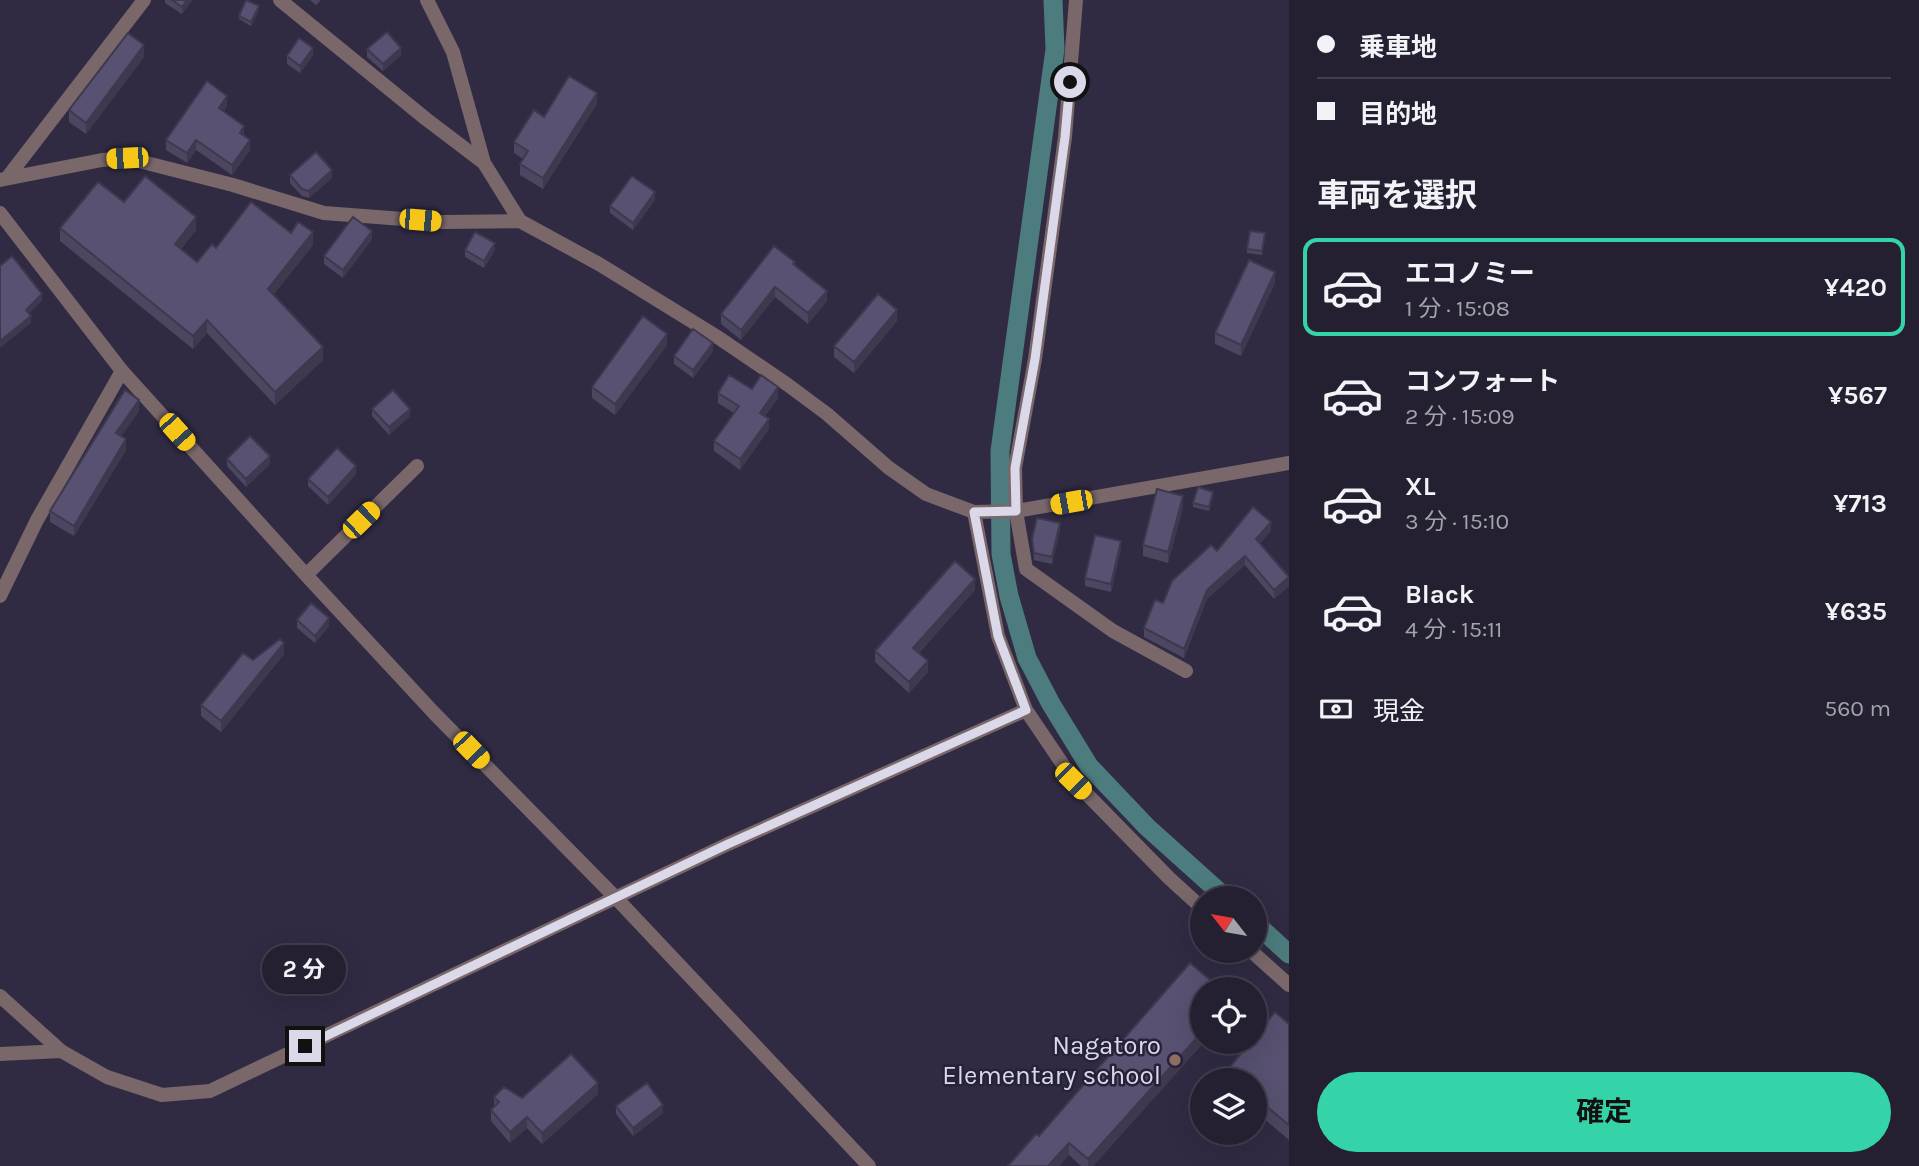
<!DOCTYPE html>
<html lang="ja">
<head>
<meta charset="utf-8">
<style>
  :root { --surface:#242032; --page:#2c283a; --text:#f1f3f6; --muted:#a3a3ac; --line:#413e4d; --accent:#34d4a8 }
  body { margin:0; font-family:Karla,"Noto Sans JP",sans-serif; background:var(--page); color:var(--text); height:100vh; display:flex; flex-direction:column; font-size:26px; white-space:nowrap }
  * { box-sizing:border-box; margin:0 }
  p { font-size:23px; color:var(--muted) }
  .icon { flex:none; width:38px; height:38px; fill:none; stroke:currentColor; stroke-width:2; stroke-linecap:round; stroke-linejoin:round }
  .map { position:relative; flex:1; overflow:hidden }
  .drawer { display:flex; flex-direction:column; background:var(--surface); width:630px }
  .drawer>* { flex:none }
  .top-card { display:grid; align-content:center; height:154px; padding:0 28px; background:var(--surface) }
  .needle { width:46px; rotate:301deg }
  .controls { position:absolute; left:1190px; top:886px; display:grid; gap:14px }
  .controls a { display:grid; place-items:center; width:77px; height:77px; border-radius:50%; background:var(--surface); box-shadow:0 7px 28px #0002,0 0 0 2px var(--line); font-size:35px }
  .end { position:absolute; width:32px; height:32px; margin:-16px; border:9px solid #dbd9e9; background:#111; box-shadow:0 0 0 4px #111 }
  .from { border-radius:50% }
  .bubble { position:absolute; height:49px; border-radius:24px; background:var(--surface); box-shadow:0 7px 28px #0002,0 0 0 2px var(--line); font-size:23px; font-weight:700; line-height:49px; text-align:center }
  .car { position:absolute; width:21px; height:42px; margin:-21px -10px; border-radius:9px; box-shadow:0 0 5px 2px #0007; background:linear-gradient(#f5c518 24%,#345 0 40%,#f5c518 0 76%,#345 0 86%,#f5c518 0) }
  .top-card b { display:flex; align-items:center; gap:24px; height:66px; font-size:26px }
  .top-card b+b { border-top:2px solid var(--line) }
  .top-card i { width:18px; height:18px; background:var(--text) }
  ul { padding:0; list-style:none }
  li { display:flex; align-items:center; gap:21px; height:98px; margin:0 14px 10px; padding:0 14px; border:4px solid transparent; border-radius:14px }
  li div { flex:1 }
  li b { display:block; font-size:26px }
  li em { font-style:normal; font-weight:700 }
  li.on { border-color:var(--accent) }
  li>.icon { width:63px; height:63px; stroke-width:1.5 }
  h2 { padding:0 28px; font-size:32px; line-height:84px }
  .pay { display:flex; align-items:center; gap:18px; height:77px; padding:0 28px; font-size:26px }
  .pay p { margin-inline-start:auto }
  .button { display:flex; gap:14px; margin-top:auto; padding:14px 28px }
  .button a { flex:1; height:80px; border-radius:42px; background:var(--accent); color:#111; font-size:28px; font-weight:700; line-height:80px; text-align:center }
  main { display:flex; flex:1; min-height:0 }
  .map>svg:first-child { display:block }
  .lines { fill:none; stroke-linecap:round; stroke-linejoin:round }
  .canal { stroke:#4c7c7e; stroke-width:19 }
  .minor { stroke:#79676a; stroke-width:14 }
  .wall { fill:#4c4661 }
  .shaded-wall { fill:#3e394f }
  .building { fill:#585171; stroke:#3e394f; stroke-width:2 }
  .route { stroke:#dbd9e9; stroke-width:9 }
  .education-dot { fill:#8d6e63; stroke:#272139; stroke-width:2.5 }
  .labels { text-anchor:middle; stroke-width:5; stroke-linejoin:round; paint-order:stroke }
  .poi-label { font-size:26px; fill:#dbd9e9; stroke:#272139; text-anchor:end }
</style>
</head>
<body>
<main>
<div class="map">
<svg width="1289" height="1166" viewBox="0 0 1289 1166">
  <rect width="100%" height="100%" fill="#302b43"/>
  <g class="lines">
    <path class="canal" d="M1053 0 1055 49 1000 451 1001 554 1009 596 1027 658 1051 704 1089 766 1147 827 1226 898
      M1255 923 1289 954"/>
    <path class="minor" d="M280 0 426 119 484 163
      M427 0 453 52 484 163 520 221
      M1076 0 1065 137 1035 359 1015 468 1016 511 1026 569 1113 631 1186 671
      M7 178 144 0
      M0 180 102 160 127 158 233 185 324 213 443 222 520 221 599 264 719 338 788 385 827 414 889 468 926 494 974 512 1016 511 1289 463
      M0 213 122 371 306 575 434 713 616 898 869 1166
      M974 512 998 636 1026 710 1074 781 1169 878 1202 908
      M306 575 417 466
      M0 596 37 520 122 371
      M1250 950 1289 985
      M0 996 61 1051 107 1077 162 1095 210 1091 728 844 1026 710
      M0 1054 61 1051"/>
  </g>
  <path class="wall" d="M165 0H192L182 14 165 3Z
    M310 0H321L316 5Z
    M259 10 251 26 239 19V16Z
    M367 49 401 55 383 71 367 57Z
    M313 55 300 73 287 64V56Z
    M144 57 86 134 69 122V110Z
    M597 104 543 189 520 175V164L523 159 514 153V142L544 117Z
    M227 106 223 111 244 136 250 150 232 175 196 150 187 163 166 150V140Z
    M290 175 332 178 309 198 302 196 290 183Z
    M655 200 633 230 610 213V206Z
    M124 202 196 230 181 249 197 262 216 248 291 233 313 245 273 295 323 360 275 405 207 333 193 349 60 241V228Z
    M1265 237 1262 255 1247 253V249Z
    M372 239 343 278 324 264V256Z
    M465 250H495L484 268 465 257Z
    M795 265 827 301 808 324 775 297 741 340 721 324V314Z
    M1275 283 1241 356 1215 344V333Z
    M897 321 854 373 834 357V346Z
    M667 345 615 415 592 398V387Z
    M713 351 693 378 674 364V356Z
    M752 389 778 398 765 416 769 429 740 470 714 451V441L734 413 718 403V393Z
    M372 409 410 416 389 435 372 416Z
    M139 411 121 436 126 450 74 536 50 522V511Z
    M227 459 270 464 246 487 227 466Z
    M356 474 328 505 308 486V479Z
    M1213 496 1209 511 1193 507V503Z
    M1183 507 1168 563 1143 556V545Z
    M1060 530 1052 564 1034 560 1032 539Z
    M1271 531 1260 543 1289 576V586L1274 599 1245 565 1207 599 1184 658 1144 637V628L1163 603 1217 551Z
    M1121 548 1111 592 1085 586V578Z
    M975 590 919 653 928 672 909 693 875 662V651Z
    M297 620 329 626 315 643 297 628Z
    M284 654 221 732 201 716V705Z
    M1289 1024V1140L1255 1111V1080H1225V1073Z
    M1202 1041H1205L1093 1166H1081L1069 1155 1059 1166H1008L1039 1136Z
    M598 1094 542 1144 527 1128 510 1143 491 1121V1110L494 1107V1097L522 1098Z
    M616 1106 663 1113 633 1136 616 1114Z"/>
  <path class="shaded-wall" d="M187 0H192L182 14V7Z
    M259 6V10L251 26V22Z
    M144 45V57L86 134V123Z
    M313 48V55L300 73V66Z
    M401 48V55L383 71V64Z
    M597 93V104L543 189V178Z
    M227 96V106L219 117V108Z
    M244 126V136L240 133Z
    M196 140V150L187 163V153Z
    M250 140V150L232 175V165Z
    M332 170V178L309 198V191Z
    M655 192V200L633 230V223Z
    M196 217V230L175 257V244Z
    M372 231V239L343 278V270Z
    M313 232V245L268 302V289Z
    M495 243V250L484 268V261Z
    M1275 272V283L1241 356V345Z
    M775 287V297L741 340V330Z
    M827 291V301L808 324V313Z
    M42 294V301L26 317V310Z
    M897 310V321L854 373V362Z
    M31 316V323L0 348V341Z
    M207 320V333L193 349V336Z
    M667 334V345L615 415V404Z
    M713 343V351L693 378V370Z
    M323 347V360L275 405V392Z
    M778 387V398L760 423V413Z
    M139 400V411L116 444V433Z
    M410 409V416L389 435V427Z
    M769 419V429L740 470V459Z
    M126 439V450L74 536V526Z
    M270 456V464L246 487V479Z
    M356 466V474L328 505V497Z
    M1183 496V507L1168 563V552Z
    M1271 522V531L1256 548V539Z
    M1060 523V530L1052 564V557Z
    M1121 541V548L1111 592V584Z
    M1245 556V565L1207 599 1184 658V649L1207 590Z
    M1289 577V586L1274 599V590Z
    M975 579V590L913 659V648Z
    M329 618V626L315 643V636Z
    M284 643V654L221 732V721Z
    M928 661V672L909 693V682Z
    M1202 1032V1041H1205L1093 1166H1088V1159Z
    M598 1083V1094L542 1144V1133Z
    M663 1105V1113L633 1136V1128Z
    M527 1117V1128L510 1143V1132Z
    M1069 1143V1155L1059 1166H1048Z"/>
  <path class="building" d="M172 0H187L182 7Z
    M246 0 259 6 251 22 239 16Z
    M387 32 401 48 383 64 367 49Z
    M128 33 144 45 86 123 69 110Z
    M299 38 313 48 300 66 287 56Z
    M569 76 597 93 543 178 520 164 528 151 514 142 534 110 544 117Z
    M207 81 227 96 219 108 244 126 240 133 250 140 232 165 196 140 187 153 166 140Z
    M316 152 332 170 309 191 302 189 290 175Z
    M145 176 196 217 175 244 197 262 212 244 216 248 251 202 291 233 298 222 313 232 268 289 323 347 275 392 207 320 193 336 60 228 98 182 124 202Z
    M632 176 655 192 633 223 610 206Z
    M353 217 372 231 343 270 324 256Z
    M1250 231 1265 233 1262 251 1247 249Z
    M475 232 495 243 484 261 465 250Z
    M774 246 795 262 793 264 827 291 808 313 775 287 741 330 721 314Z
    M12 256 42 294 26 310 31 316 0 341V266Z
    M1249 260 1275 272 1241 345 1215 333Z
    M878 294 897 310 854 362 834 346Z
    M643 316 667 334 615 404 592 387Z
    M693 329 713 343 693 370 674 356Z
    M729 375 752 389 761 375 778 387 760 413 769 419 740 459 714 441 739 406 718 393Z
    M125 390 139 400 116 433 126 439 74 526 50 511Z
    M393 390 410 409 389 427 372 409Z
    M250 436 270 456 246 479 227 459Z
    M337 448 356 466 328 497 308 479Z
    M1198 487 1213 492 1209 507 1193 503Z
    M1157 489 1183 496 1168 552 1143 545Z
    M1253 507 1271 522 1256 539 1289 577 1274 590 1245 556 1207 590 1184 649 1144 628 1155 600 1163 603 1172 581 1211 545 1217 551Z
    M1037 518 1060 523 1052 557 1034 553 1032 539Z
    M1095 535 1121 541 1111 584 1085 578Z
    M955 561 975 579 913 648 928 661 909 682 875 651Z
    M311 603 329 618 315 636 297 620Z
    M280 639 284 643 221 721 201 705 243 653 253 660Z
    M1190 963 1221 989H1202V1032L1088 1159 1069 1143 1048 1166H1008L1036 1134 1039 1136Z
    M1275 1012 1289 1024V1125L1255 1097V1080H1234L1225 1073 1251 1041H1255V1037Z
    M571 1054 598 1083 542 1133 527 1117 510 1132 491 1110 499 1102 494 1097 504 1087 522 1098Z
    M647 1083 663 1105 633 1128 616 1106Z"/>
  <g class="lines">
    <path class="route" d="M305 1046 728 844 1026 710 998 636 974 512 1016 511 1015 468 1035 359 1065 137 1070 82"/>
  </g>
  <circle class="education-dot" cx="1175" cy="1060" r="7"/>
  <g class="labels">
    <g class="poi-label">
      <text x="1161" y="1054">Nagatoro<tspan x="1161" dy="30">Elementary school</tspan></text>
    </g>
  </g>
</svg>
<div class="controls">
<a><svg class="needle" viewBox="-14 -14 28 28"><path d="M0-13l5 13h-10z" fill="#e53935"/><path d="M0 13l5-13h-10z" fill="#a3a3ac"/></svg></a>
<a><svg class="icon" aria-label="locate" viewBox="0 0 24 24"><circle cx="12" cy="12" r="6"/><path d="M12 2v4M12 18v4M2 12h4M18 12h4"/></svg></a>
<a><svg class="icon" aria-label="layers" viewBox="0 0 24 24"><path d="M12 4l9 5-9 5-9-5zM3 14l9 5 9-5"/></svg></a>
</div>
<i class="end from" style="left:1070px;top:82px"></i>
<i class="end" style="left:305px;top:1046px"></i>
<div class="bubble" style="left:262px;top:945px;width:84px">2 分</div>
<i class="car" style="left:127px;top:158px;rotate:267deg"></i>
<i class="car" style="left:420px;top:220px;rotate:95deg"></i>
<i class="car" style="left:177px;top:432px;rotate:138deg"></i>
<i class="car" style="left:1071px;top:502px;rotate:260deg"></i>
<i class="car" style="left:361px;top:520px;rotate:46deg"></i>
<i class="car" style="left:471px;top:750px;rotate:136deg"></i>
<i class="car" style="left:1073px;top:781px;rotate:135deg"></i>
</div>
<section class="drawer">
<div class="top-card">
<b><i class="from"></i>乗車地</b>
<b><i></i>目的地</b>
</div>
<h2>車両を選択</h2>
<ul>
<li class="on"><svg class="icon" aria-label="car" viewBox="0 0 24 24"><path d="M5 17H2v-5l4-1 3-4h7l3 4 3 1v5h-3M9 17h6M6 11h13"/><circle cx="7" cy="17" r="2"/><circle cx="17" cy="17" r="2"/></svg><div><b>エコノミー</b><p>1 分 · 15:08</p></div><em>¥420</em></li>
<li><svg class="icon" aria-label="car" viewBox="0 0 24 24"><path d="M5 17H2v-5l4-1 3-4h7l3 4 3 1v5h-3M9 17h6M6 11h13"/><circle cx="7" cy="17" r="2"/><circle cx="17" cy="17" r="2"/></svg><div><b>コンフォート</b><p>2 分 · 15:09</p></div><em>¥567</em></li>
<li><svg class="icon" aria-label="car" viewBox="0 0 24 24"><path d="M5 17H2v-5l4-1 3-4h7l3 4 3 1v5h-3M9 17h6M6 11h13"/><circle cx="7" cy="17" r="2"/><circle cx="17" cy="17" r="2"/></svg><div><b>XL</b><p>3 分 · 15:10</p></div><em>¥713</em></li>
<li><svg class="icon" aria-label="car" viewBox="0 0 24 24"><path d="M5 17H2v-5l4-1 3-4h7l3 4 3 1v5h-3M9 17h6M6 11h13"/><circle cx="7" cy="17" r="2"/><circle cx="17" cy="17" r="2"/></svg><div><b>Black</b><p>4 分 · 15:11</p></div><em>¥635</em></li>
</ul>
<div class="pay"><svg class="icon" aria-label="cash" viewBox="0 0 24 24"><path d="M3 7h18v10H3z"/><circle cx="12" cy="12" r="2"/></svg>現金<p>560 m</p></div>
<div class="button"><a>確定</a></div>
</section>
</main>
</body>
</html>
